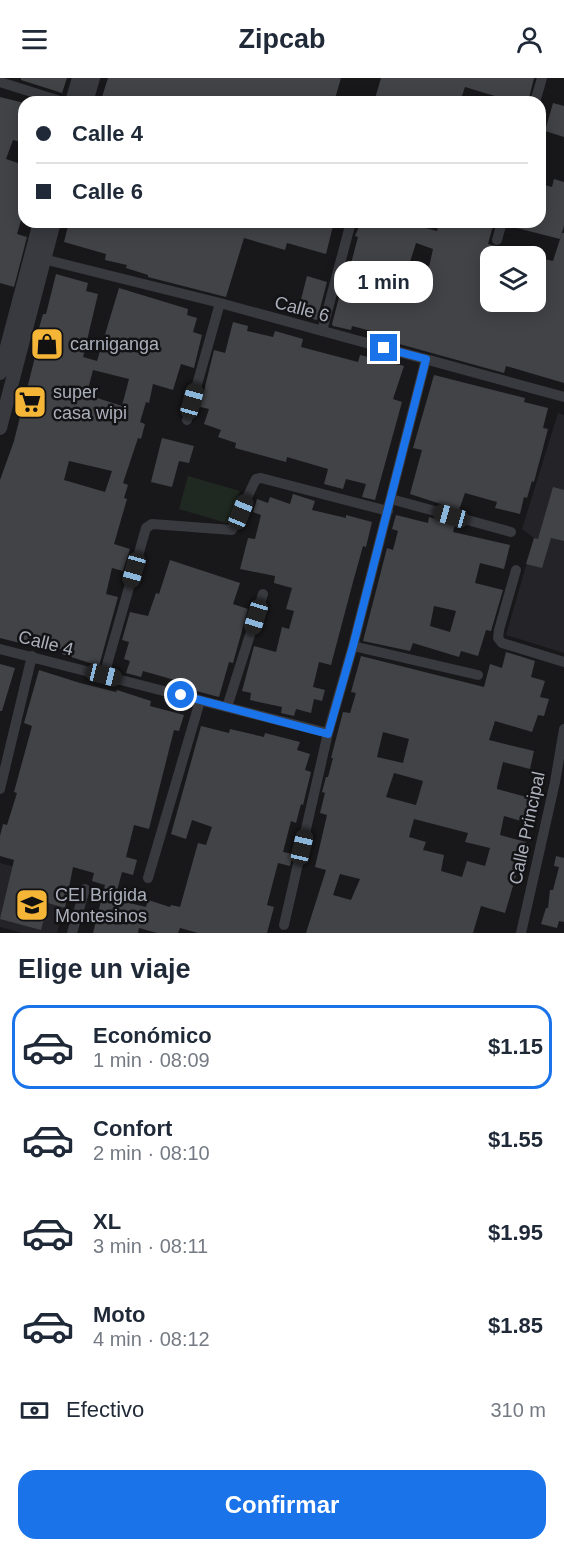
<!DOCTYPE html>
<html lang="es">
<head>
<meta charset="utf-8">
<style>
  :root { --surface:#fff; --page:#f2f2f3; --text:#1f2937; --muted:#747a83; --line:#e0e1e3; --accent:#1a73e8 }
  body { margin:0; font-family:Helvetica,sans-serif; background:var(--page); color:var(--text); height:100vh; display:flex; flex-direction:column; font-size:22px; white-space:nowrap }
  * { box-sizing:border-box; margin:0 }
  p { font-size:20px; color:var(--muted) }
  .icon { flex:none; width:33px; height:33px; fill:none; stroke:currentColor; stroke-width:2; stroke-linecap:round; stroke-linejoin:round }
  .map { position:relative; height:855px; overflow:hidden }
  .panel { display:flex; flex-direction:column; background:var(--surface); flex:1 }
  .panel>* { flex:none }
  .hud { position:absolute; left:18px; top:18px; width:528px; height:132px; border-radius:18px; box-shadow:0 3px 15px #0003; display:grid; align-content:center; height:132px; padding:0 18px; background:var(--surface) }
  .tools { position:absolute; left:480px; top:168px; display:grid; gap:12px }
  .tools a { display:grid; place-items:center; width:66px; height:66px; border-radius:12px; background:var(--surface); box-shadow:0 3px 15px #0003; font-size:30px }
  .end { position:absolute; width:27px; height:27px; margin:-14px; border:8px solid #1a73e8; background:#fff; box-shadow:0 0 0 3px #fff }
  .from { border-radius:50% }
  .bubble { position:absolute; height:42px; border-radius:18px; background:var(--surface); box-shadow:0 3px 15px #0003; font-size:20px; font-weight:700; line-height:42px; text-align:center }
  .car { position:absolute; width:18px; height:36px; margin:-18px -9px; border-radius:8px; box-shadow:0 0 4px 2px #0007; background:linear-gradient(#222 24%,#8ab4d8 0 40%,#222 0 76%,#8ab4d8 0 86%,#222 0) }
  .hud b { display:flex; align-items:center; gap:21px; height:57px; font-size:22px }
  .hud b+b { border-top:2px solid var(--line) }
  .hud i { width:15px; height:15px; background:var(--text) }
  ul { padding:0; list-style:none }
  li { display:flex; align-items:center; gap:18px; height:84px; margin:0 12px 9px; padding:0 6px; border:3px solid transparent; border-radius:18px }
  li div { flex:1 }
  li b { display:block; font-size:22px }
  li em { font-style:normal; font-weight:700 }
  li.on { border-color:var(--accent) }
  li>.icon { width:54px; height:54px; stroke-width:1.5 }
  h2 { padding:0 18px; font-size:27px; line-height:72px }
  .pay { display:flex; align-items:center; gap:15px; height:66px; padding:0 18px; font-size:22px }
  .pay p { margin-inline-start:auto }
  .primary-button { display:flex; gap:12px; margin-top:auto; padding:12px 18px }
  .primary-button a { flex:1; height:69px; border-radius:18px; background:var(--accent); color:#fff; font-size:24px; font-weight:700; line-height:69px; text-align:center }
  header { display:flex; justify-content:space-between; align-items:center; height:78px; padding:0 18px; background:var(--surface); font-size:27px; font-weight:700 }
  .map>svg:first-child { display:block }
  .built { fill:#242428 }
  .green { fill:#202921 }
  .building { fill:#424347; fill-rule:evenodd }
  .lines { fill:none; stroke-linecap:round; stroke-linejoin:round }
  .minor { stroke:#393a40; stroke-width:10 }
  .tertiary { stroke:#393a40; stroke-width:14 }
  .route { stroke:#1a73e8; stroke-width:8 }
  .labels { text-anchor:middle; stroke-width:5; stroke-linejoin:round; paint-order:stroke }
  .street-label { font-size:18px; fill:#aaafba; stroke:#131316 }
  .poi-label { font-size:18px; fill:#aaafba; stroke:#131316; text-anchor:start }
</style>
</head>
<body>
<header><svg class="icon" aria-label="menu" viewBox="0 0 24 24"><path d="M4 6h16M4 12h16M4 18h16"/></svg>Zipcab<svg class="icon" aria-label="person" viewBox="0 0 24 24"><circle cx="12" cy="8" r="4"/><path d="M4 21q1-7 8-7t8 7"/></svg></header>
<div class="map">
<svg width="564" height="855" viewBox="0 0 564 855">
  <rect width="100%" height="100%" fill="#18181a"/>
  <path class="built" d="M558 335 564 337V575L506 557 534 460 522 451Z
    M0 785 70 804 57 855H22L0 849Z"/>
  <path class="green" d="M188 398 240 413 230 446 179 431Z"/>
  <path class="building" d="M21 0H67L62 15 21 2Z
    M108 0H341L334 24H106L101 22Z
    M381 0H534L528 24H497L498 19 465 9 460 24H374Z
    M0 19 24 25V65L13 62 6 81 24 87V139H22L17 156 27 159 14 209 0 205Z
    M553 25 564 28V59L545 53Z
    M554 101 564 104V148L560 161 509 148V144H540V106L552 109Z
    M69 144H147L169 149 170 144H334L326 176 287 165 285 172 244 160 226 219 148 199V197L126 190 127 187 105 182 106 176 64 164Z
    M361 144H420L418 148 437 153 439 144H494L488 166 524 175 523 178H490V224H536V179L553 183 562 155H564V305L506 288 504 295 374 259 375 254 352 248 351 252 333 248 332 246 342 208H344L348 197 358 159 355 158ZM416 165 433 171 429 189 410 184Z
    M56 196 88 205 86 213 98 216 83 279 97 283 119 210 188 231 187 237 197 240 193 254 202 257 194 290 181 286 173 312 153 306 149 325 146 324 140 344 145 346 141 361 138 360 123 405 128 407 124 420 127 421 114 466 130 471 123 493 112 490 106 516 118 519 99 588 62 576 64 572 25 562 24 566 0 560V402L14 363 42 251 39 250 43 236H46ZM93 292 129 301 122 328 91 318 93 312 88 311ZM69 383 112 393 105 414 64 402Z
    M307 198 327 204 317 242 297 237Z
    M233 244 248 248 247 253 273 259 275 253 303 261 301 269 358 284 360 277 404 288 393 321 402 324 375 422 362 419 366 406 346 401 343 411 324 406 328 391 287 379 286 384 235 370 236 365 218 359 221 352 204 346 209 331 200 329 214 272 225 275Z
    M434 297 525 320 524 324 548 330 543 350 548 351 534 404 532 403 527 420 524 419 520 436 495 430 497 424 465 415 459 432 410 416 422 372 413 370Z
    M162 360 194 368 189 385 179 383 172 409 151 404Z
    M553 409 564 412V463L551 460 542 490 526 486 534 460 538 461Z
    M293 416 315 423 312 432 346 440V437L372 444 366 469 363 468 353 504 331 587 319 584 313 609 325 612 322 623 314 621 311 635 296 631 294 638 281 635 282 629 250 622 251 615 242 613 254 568 276 574 282 549 289 551 294 533 286 531 292 510 274 505 275 498 240 491 248 460 255 461 261 437 253 434 257 421 268 425 270 419 290 426Z
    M396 437 428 445 429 439 455 446 453 454 510 467 504 491 480 485 475 505 503 512 491 553 486 552 478 578 461 573 459 579 413 565 410 573 363 563 387 470 393 472 398 453 392 451ZM434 528 456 533 450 554 430 548Z
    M170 482 240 505 233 526 248 531 233 585 229 584 219 619 177 608 178 603 143 593 141 599 126 595 130 583 124 581 129 564 122 562 130 534 148 538 156 515 159 516Z
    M506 574 535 583 531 599 545 603 540 619 549 621 544 638 538 637 532 654 495 643 489 662 534 673 530 691 503 684 497 709V711L534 721 528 745 504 738 500 757 526 764 505 835 481 828 473 855H306L326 792 315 789 327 737 320 735 325 715 322 714 326 699H328L333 680H331L343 634 350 635 356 615 351 614 361 578 484 609 490 586 502 590ZM383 654 409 661 403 685 377 679ZM394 695 423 703 416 727 386 719ZM414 741 468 755 465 764 490 770 485 788 467 783 462 799 441 793 444 777 423 772 426 764 409 759ZM340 796 360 801 351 822 333 817Z
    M0 586 15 590 2 633H0Z
    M39 592 80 605 116 614 117 612 151 623 150 628 184 637 179 653 174 652 149 751 134 747 126 779 137 782 133 797 122 794 117 813 123 814 121 823 146 829 148 822 170 829 171 827 180 829 198 765 206 767 212 749 192 742 186 761 171 756 201 648 229 655 230 651 264 659 265 655 300 664 297 672 310 676 305 692 311 694 303 727 301 726 296 745 291 743 283 774 293 776 290 788 278 785 267 827 274 829 267 855H198L180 850 178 855H157L139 850 138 855H93L105 807 92 803 94 795 73 789 65 830 48 825 41 852 0 841 14 782 0 778V758L3 746 7 747 17 715 14 714 32 648 24 645Z
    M556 778 564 780V844L559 843 557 850 541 846 546 830H548L550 812H553L559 789 554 788Z"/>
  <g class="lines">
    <path class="minor" d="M0 4 63 24
      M535 24 542 0
      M497 162 502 144
      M39 180 220 225 564 319
      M322 253 351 144
      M187 342 220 225
      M391 421 511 454
      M516 492 499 552 498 560 502 565 564 584
      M353 568 478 597
      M0 571 328 655
      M104 597 146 450 152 446 232 452 254 405 256 401 261 400 388 433
      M227 629 263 516
      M0 711 32 578
      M148 800 200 623
      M284 847 328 655 353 568 426 281
      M72 855 85 811
      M521 855 555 704 564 651"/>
    <path class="tertiary" d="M72 24 79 0
      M86 24 93 0
      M0 295 40 144
      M0 350 54 144"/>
  </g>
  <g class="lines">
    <path class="route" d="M181 617 328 656 353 568 426 281 384 270"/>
  </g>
  <defs>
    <g id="shop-square" transform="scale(1.725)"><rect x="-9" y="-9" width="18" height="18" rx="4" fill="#f5b536" stroke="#131316"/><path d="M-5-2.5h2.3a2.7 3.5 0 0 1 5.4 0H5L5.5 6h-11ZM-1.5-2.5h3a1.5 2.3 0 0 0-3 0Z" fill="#111"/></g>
    <g id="supermarket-square" transform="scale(1.725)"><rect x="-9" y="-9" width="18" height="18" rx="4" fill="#f5b536" stroke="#131316"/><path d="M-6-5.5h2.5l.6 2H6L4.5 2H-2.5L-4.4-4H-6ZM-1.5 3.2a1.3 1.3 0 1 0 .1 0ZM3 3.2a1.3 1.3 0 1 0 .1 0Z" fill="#111"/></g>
    <g id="school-square" transform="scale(1.725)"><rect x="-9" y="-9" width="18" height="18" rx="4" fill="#f5b536" stroke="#131316"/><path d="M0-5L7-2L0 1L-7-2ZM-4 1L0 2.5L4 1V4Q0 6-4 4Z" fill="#111"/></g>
  </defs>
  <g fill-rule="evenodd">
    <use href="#shop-square" x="47" y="266"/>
    <use href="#supermarket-square" x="30" y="324"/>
    <use href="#school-square" x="32" y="827"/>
  </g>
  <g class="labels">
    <g class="street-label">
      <text transform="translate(302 231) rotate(15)" y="6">Calle 6</text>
      <text transform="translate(46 565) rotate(14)" y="6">Calle 4</text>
      <text transform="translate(527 750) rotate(-78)" y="6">Calle Principal</text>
    </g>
    <g class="poi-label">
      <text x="70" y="272">carniganga</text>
      <text x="53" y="320">super<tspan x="53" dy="21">casa wipi</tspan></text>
      <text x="55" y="823">CEI Brígida<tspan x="55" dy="21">Montesinos</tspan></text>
    </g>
  </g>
</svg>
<div class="tools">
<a><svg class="icon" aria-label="layers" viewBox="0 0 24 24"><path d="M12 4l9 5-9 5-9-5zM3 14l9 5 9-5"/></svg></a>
</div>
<i class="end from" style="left:181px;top:617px"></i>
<i class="end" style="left:384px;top:270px"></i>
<div class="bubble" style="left:334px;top:183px;width:99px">1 min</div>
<i class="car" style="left:192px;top:323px;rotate:16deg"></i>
<i class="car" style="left:241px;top:434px;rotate:22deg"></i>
<i class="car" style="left:451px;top:438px;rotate:286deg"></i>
<i class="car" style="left:134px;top:492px;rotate:196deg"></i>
<i class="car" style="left:256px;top:539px;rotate:197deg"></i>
<i class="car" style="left:104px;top:597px;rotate:104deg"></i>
<i class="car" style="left:302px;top:769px;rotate:13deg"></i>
<div class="hud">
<b><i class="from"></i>Calle 4</b>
<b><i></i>Calle 6</b>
</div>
</div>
<section class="panel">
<h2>Elige un viaje</h2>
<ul>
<li class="on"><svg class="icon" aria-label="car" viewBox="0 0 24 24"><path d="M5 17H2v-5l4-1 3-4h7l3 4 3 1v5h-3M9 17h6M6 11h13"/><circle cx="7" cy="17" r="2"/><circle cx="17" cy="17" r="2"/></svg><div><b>Económico</b><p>1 min · 08:09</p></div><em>$1.15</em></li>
<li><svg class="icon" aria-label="car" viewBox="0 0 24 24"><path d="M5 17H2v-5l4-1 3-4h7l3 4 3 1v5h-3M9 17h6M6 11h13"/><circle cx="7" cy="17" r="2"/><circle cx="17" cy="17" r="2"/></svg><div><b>Confort</b><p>2 min · 08:10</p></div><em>$1.55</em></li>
<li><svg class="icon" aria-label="car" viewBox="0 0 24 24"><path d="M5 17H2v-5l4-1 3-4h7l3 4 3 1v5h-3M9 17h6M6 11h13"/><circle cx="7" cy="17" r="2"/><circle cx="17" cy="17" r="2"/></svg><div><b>XL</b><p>3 min · 08:11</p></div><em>$1.95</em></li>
<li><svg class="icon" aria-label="car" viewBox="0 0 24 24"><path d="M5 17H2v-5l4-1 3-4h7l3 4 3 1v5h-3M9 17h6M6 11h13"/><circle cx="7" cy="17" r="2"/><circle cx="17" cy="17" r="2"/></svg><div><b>Moto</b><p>4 min · 08:12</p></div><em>$1.85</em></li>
</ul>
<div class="pay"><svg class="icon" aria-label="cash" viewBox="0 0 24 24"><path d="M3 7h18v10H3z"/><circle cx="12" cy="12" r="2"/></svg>Efectivo<p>310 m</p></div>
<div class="primary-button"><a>Confirmar</a></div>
</section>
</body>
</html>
